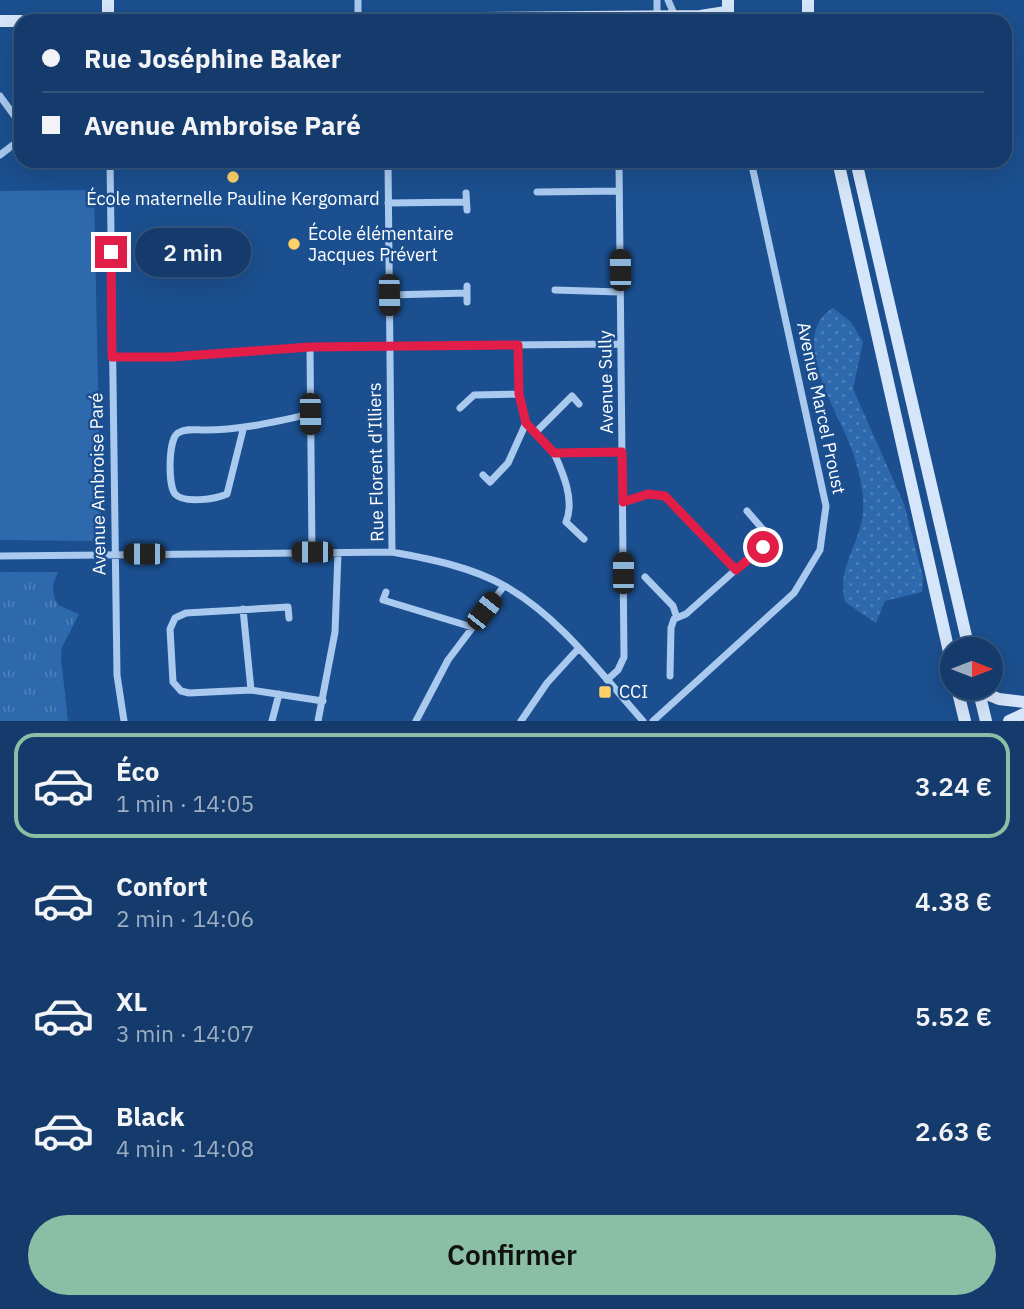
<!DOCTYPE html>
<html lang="fr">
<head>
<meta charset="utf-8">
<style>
  :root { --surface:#143b6b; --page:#1d4271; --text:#f1f3f6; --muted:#9dadc1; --line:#33557e; --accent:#8abfa5 }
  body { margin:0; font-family:"IBM Plex Sans",sans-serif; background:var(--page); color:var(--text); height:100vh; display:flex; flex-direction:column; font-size:26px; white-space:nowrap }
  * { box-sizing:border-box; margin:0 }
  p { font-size:23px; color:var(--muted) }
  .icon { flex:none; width:38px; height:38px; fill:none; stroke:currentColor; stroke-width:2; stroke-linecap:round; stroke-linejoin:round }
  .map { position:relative; height:721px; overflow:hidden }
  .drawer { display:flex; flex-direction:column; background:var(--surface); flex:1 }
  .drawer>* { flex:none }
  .top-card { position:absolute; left:14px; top:14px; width:998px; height:154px; border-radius:21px; box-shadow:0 7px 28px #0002,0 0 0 2px var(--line); display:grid; align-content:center; height:154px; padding:0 28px; background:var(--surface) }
  .needle { width:46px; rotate:90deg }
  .buttons { position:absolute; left:940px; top:637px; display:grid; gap:14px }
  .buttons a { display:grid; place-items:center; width:63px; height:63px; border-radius:50%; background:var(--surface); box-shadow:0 7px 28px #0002,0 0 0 2px var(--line); font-size:35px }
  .end { position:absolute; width:32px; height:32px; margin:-16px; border:9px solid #e11d48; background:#fff; box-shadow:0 0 0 4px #fff }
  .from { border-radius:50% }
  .bubble { position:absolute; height:49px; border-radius:24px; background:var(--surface); box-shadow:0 7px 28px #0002,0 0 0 2px var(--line); font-size:23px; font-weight:600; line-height:49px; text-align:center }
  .car { position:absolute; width:21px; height:42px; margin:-21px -10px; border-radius:9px; box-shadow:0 0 5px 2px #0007; background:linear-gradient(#222 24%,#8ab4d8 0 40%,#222 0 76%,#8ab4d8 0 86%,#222 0) }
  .top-card b { display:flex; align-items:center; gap:24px; height:66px; font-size:26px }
  .top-card b+b { border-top:2px solid var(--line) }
  .top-card i { width:18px; height:18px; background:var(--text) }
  ul { padding:12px 0 0; list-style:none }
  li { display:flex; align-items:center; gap:21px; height:105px; margin:0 14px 10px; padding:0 14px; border:4px solid transparent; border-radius:21px }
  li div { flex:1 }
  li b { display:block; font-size:26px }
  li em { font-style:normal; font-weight:600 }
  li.current { border-color:var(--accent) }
  li>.icon { width:63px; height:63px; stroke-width:1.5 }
  .action { display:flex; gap:14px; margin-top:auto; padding:14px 28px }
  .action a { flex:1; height:80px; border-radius:42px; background:var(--accent); color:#111; font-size:28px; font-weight:600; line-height:80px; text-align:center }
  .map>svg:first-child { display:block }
  .grass { fill:url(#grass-dots) }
  .park { fill:url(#park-tufts) }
  .garden { fill:#2e69ad }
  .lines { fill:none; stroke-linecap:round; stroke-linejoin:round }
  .street { stroke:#a9c9ee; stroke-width:7 }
  .secondary { stroke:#d6e6fa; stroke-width:12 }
  .route { stroke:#e11d48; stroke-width:9 }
  .poi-dot { fill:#ffd166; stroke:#1b4f8f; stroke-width:2.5 }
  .labels { text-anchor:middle; stroke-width:5; stroke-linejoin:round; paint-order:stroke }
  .poi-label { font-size:18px; fill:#fff; stroke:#1b4f8f; text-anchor:start }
  .street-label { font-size:18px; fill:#fff; stroke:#1b4f8f }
</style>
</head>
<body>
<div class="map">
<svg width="1024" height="721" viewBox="0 0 1024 721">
  <defs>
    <pattern id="grass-dots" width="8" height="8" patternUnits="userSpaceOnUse" patternTransform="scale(1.75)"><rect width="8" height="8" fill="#2e69ad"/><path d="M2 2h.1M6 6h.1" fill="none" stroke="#4d80b9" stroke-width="1.8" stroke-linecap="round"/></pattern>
    <pattern id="park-tufts" width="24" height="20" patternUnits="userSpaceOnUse" patternTransform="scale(1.75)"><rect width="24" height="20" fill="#2e69ad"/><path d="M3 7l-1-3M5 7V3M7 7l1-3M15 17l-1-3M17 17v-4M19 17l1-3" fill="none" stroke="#4d80b9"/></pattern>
  </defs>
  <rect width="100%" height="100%" fill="#1b4f8f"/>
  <path class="grass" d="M833 308 851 322 863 342 853 389 904 504 923 577 922 592 885 601 876 623 845 602C837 570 856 550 862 520 866 498 860 476 854 456 844 420 784 337 833 308Z"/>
  <path class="park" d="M0 572H58C52 585 51 592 58 605L79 614 62 647 61 658 68 721H0Z"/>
  <path class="garden" d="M94 190 101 532 92 541 0 540V191Z"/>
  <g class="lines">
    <path class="street" d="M358 0V17
      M657 0V16
      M668 0 675 16
      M0 96 21 125
      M0 155 21 139
      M110 161 117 675 124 721
      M388 161 392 552
      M537 192 619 191
      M466 193 467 210
      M388 203 466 202
      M555 290 620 292
      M389 295 467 293
      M467 302V286
      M518 345 519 394 526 423 554 453 622 452
      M310 347 312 552
      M112 357H171L310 347 621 344
      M460 408 474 395 519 394
      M243 430 227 494C216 499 184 504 175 494 168 485 168 439 178 433 186 428 196 430 204 430 242 430 274 422 310 414
      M536 432 572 396 579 404
      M554 453C563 473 575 500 566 522L584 539
      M483 475 490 482 508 463 526 423
      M623 502 647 494 665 496 736 570
      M0 556 392 552C431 559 471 567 505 586 561 618 601 674 643 721
      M645 577 673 606 677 618
      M386 592 383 600 472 627
      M243 609 251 690
      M289 618 288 607 186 613 175 618 170 629 173 682 181 691 189 693 251 690 323 701
      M670 676 671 628 674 619 686 614 767 542V534L747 511
      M607 680 618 670 624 657 619 161
      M272 721 279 694
      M318 721 335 632 338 553
      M416 721 448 660 504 586
      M521 721 547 683 578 649
      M653 721 794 593 820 550 826 506 751 161"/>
    <path class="secondary" d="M108 0V21
      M808 0V21
      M0 21H21
      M166 21 700 16 726 12
      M728 21V0
      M838 161 952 665
      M856 161 969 649
      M957 688 965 721
      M978 688 986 721
      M979 691 999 699 1024 702
      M1009 721 1024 714"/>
  </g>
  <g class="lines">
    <path class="route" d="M111 252 112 357H171L310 347 518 345 519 394 526 423 554 453 622 452 623 502 648 494 665 496 736 570 763 547"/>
  </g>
  <g class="poi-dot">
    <circle cx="233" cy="177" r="7"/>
    <circle cx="294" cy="244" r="7"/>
    <rect x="598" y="685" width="14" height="14" rx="3.5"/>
  </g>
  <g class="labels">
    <g class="poi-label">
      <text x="233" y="205" text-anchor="middle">École maternelle Pauline Kergomard</text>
      <text x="308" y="240">École élémentaire<tspan x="308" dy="21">Jacques Prévert</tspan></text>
      <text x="619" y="698">CCI</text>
    </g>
    <g class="street-label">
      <text transform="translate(606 382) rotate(-91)" y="6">Avenue Sully</text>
      <text transform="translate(821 408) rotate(78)" y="6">Avenue Marcel Proust</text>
      <text transform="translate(376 462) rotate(-91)" y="6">Rue Florent d'Illiers</text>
      <text transform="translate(98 484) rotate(-91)" y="6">Avenue Ambroise Paré</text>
    </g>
  </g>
</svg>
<div class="buttons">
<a><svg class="needle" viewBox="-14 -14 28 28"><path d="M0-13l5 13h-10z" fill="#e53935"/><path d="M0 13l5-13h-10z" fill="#9dadc1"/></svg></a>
</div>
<i class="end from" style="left:763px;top:547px"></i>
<i class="end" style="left:111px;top:252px"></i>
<div class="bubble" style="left:135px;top:228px;width:116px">2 min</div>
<i class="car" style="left:620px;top:270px;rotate:359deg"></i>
<i class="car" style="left:389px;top:295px;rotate:179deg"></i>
<i class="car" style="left:310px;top:414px;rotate:179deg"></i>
<i class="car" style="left:312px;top:552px;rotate:270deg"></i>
<i class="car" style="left:144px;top:554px;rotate:270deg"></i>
<i class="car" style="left:623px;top:573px;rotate:0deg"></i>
<i class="car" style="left:484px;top:611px;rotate:38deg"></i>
<div class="top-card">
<b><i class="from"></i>Rue Joséphine Baker</b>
<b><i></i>Avenue Ambroise Paré</b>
</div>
</div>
<section class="drawer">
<ul>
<li class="current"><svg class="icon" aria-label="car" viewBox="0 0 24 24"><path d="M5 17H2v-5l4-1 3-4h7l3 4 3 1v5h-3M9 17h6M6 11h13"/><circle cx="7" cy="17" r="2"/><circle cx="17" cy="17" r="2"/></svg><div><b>Éco</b><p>1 min · 14:05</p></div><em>3.24 €</em></li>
<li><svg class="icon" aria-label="car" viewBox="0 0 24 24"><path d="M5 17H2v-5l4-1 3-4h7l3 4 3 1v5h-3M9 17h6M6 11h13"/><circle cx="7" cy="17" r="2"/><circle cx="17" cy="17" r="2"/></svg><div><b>Confort</b><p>2 min · 14:06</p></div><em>4.38 €</em></li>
<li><svg class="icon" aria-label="car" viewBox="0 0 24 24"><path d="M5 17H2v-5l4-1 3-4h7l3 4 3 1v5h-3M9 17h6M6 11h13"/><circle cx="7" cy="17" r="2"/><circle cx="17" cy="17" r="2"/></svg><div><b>XL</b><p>3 min · 14:07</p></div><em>5.52 €</em></li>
<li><svg class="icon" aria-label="car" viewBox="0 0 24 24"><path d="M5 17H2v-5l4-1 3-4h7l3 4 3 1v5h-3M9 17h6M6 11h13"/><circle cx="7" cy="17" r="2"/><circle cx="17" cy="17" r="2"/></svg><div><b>Black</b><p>4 min · 14:08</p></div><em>2.63 €</em></li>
</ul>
<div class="action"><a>Confirmer</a></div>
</section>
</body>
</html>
